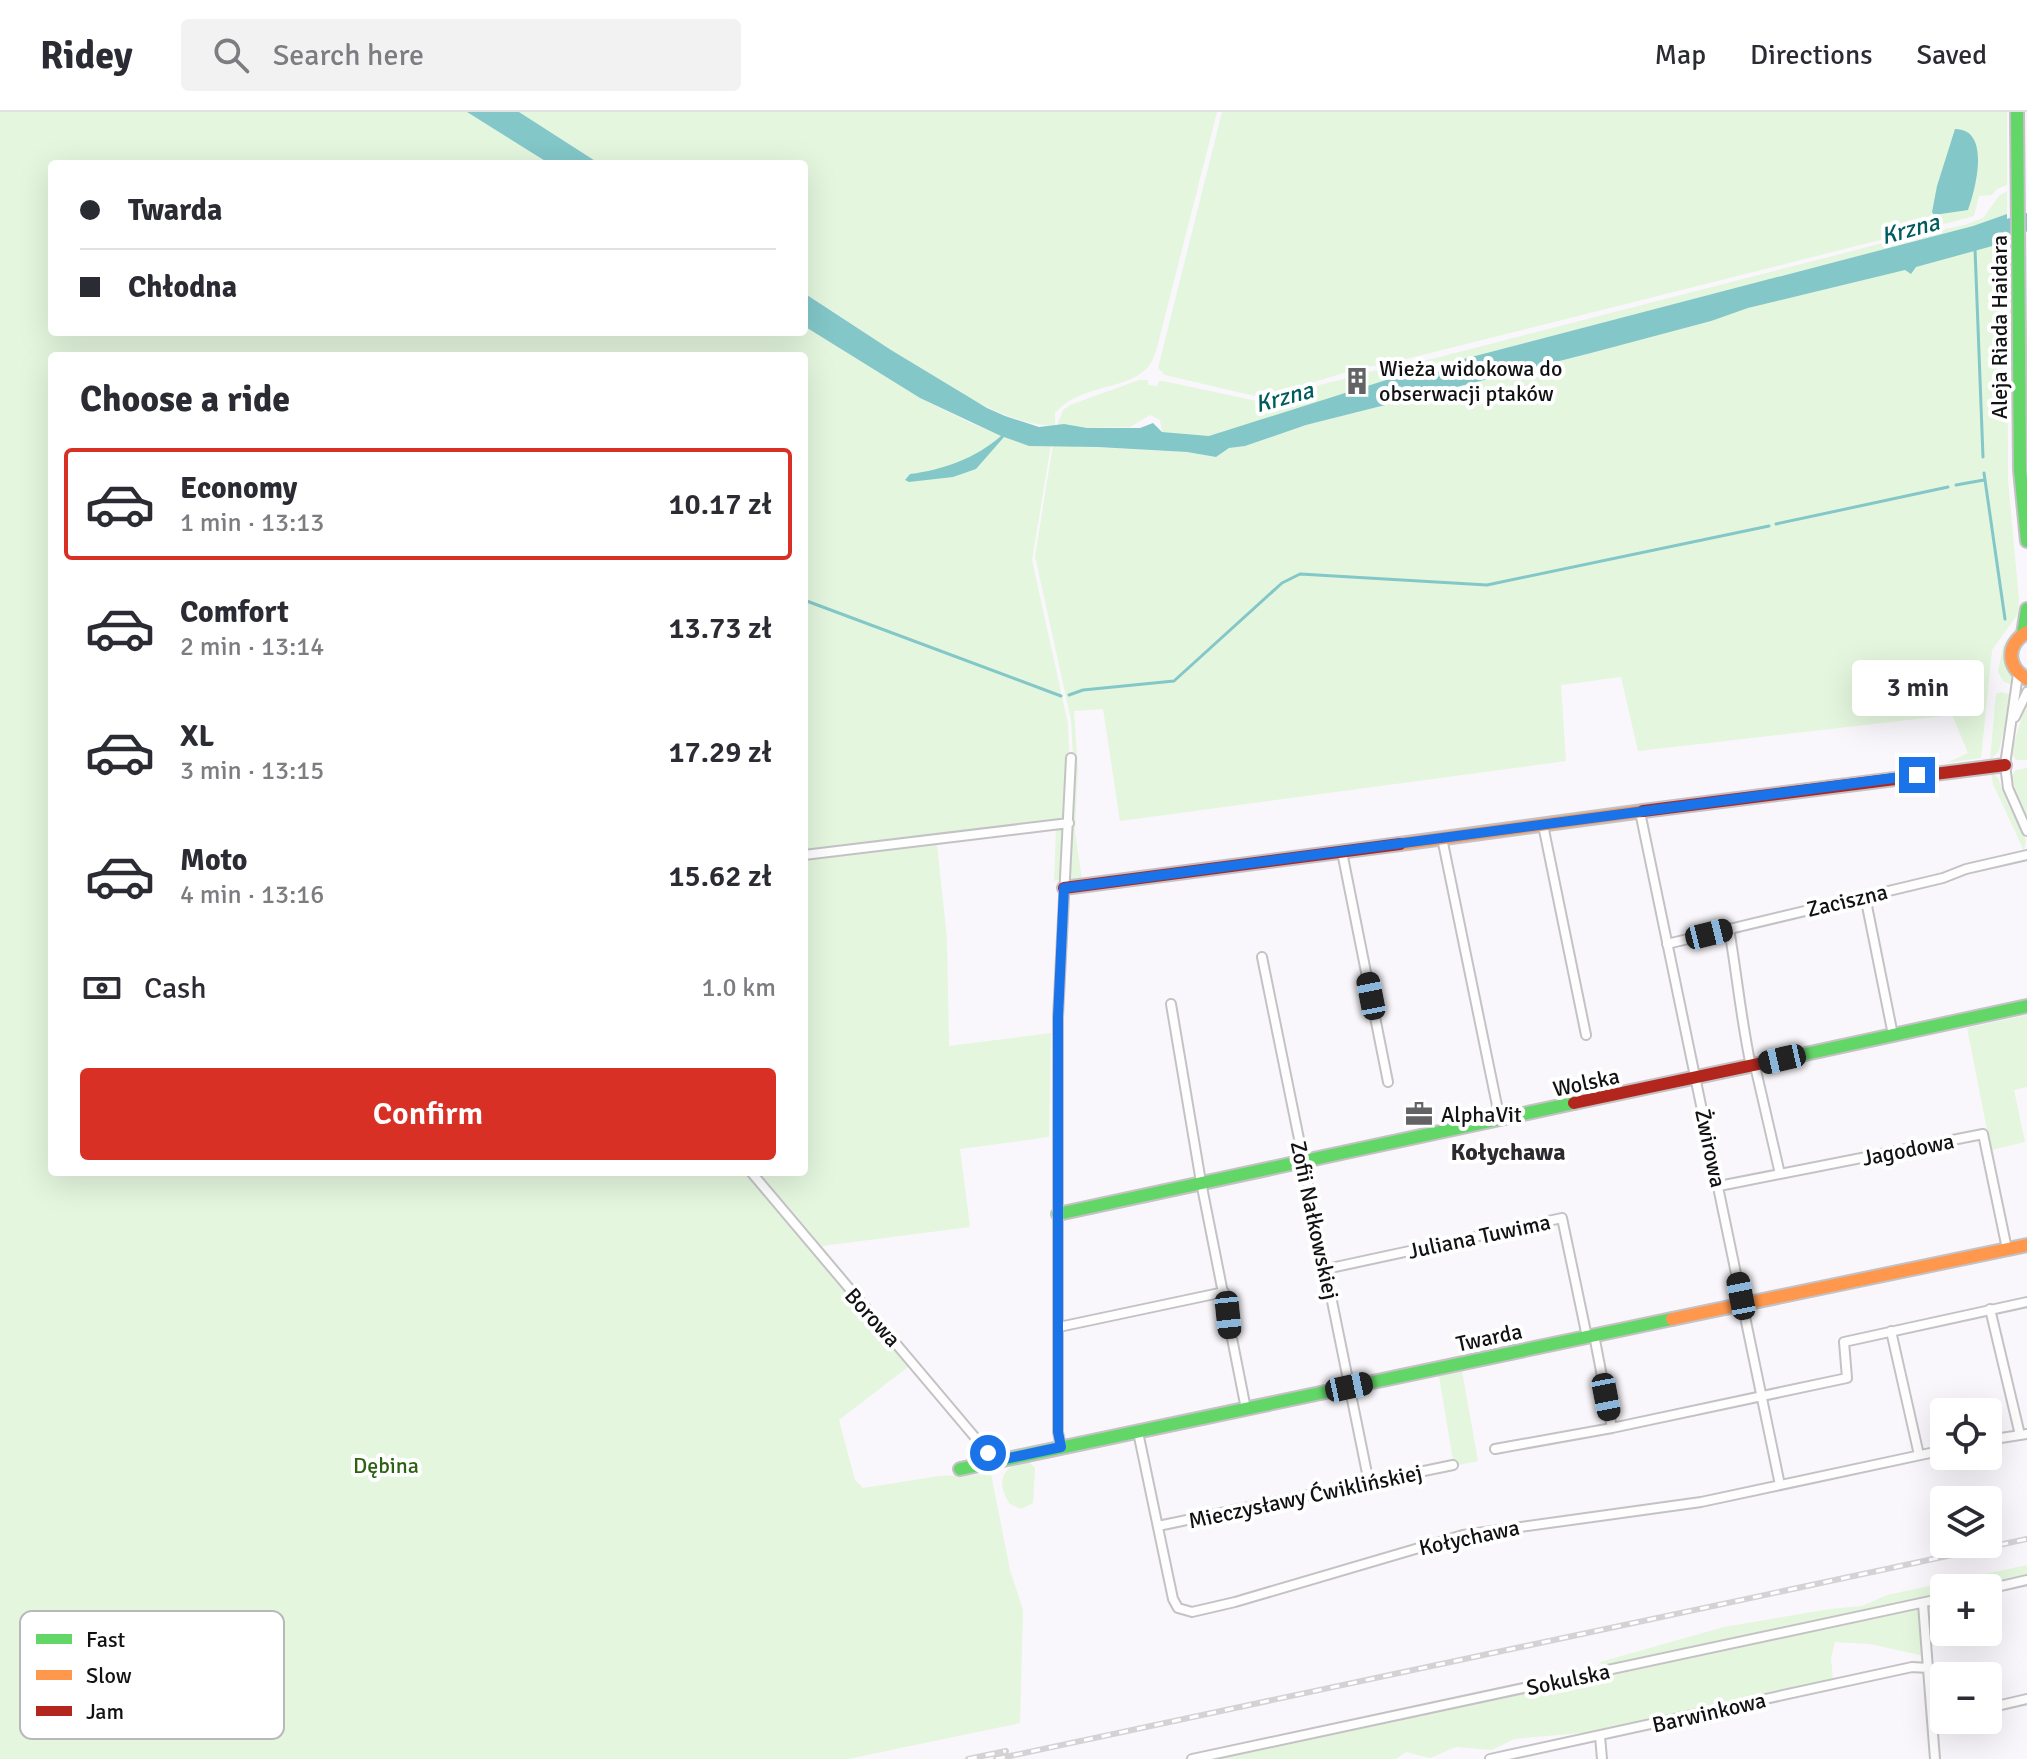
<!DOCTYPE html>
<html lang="en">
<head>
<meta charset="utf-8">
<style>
  :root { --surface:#fff; --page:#f2f2f3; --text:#2b2b33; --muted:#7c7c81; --line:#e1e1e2; --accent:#d93025 }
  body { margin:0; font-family:Signika,sans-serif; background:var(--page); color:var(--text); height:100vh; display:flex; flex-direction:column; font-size:30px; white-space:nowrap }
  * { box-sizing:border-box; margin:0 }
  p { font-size:26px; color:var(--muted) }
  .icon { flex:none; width:44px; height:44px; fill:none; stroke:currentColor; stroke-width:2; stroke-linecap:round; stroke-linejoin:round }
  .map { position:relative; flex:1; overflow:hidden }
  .drawer { position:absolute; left:48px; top:240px; width:760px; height:824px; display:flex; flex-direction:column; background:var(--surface); border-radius:8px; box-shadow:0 8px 32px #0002 }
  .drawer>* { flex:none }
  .banner { position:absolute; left:48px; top:48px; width:760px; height:176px; border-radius:8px; box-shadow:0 8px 32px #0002; display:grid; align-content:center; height:176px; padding:0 32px; background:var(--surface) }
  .buttons { position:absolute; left:1930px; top:1286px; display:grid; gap:16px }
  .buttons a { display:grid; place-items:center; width:72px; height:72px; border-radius:8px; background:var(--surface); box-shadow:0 8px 32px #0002; font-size:40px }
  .end { position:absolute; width:36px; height:36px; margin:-18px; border:10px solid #1a73e8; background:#fff; box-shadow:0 0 0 4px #fff }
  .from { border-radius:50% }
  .bubble { position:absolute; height:56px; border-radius:8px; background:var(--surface); box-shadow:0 8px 32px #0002; font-size:26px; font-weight:600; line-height:56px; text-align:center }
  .car { position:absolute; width:24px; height:48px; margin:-24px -12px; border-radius:10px; box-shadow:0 0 6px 2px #0007; background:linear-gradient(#222 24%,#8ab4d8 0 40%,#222 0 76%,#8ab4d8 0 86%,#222 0) }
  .banner b { display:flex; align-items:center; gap:28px; height:76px; font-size:30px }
  .banner b+b { border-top:2px solid var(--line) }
  .banner i { width:20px; height:20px; background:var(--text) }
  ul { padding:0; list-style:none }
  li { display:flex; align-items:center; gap:24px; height:112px; margin:0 16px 12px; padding:0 16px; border:4px solid transparent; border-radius:8px }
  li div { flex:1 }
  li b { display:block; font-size:30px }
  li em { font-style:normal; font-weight:600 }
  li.active { border-color:var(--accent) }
  li>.icon { width:72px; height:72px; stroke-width:1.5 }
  h2 { padding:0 32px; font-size:36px; line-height:96px }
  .pay { display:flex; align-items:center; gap:20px; height:88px; padding:0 32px; font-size:30px }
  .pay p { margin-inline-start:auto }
  .action { display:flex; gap:16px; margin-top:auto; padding:16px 32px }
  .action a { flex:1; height:92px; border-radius:8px; background:var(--accent); color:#fff; font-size:32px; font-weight:600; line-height:92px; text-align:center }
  header { display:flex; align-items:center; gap:48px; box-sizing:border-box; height:112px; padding:0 40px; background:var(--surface); border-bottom:2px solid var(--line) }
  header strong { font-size:38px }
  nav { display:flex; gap:44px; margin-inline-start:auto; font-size:28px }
  .search { width:560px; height:72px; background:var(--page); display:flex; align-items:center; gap:20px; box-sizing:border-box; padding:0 28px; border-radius:8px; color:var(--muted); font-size:30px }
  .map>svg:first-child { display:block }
  .green { fill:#e4f6de; fill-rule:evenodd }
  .water { fill:#83c7c9 }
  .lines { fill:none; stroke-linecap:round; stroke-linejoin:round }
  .stream { stroke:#83c7c9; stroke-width:3 }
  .river { stroke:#83c7c9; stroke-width:18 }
  .street-casing { stroke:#c4c2c5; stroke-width:12 }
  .fast-casing { stroke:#c4c2c5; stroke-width:16 }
  .slow-casing { stroke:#c4c2c5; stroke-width:16 }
  .jam-casing { stroke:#c4c2c5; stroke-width:16 }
  .street { stroke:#fefefe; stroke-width:8 }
  .fast { stroke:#63d668; stroke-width:12 }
  .slow { stroke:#ff974d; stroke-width:12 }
  .jam { stroke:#b3261e; stroke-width:12 }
  .rail-casing { stroke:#d4d2d4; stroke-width:6 }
  .rail { stroke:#fff; stroke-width:3; stroke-dasharray:9; stroke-linecap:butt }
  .route { stroke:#1a73e8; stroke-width:10 }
  .labels { text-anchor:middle; stroke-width:8; stroke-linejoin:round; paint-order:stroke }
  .street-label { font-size:22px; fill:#121113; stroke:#fff }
  .poi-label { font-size:22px; fill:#121113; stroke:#fff; text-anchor:start }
  .park-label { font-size:22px; fill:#2e6213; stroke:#fff }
  .water-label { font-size:24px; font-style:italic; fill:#015c5d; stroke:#fff }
  .neighbourhood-label { font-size:24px; font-weight:bold; fill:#2c2a2e; stroke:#fff }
  .key { fill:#fff; stroke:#b8b8b8; stroke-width:2 }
  .key-label { font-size:22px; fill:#121113 }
</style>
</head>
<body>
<header>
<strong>Ridey</strong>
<div class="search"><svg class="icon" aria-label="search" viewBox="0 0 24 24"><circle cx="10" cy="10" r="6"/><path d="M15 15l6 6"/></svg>Search here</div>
<nav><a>Map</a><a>Directions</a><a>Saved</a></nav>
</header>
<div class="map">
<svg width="2027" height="1647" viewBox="0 0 2027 1647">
  <rect width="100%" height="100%" fill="#f9f7fb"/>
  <path class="green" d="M0 0H467L550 52H52V220H804V214L920 286 968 310 1029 334 1051 333 1032 448 1068 612 1070 669 1062 767 1054 769 1056 717 937 733 947 826 949 934 1051 921 1049 1025 960 1037 970 1115 822 1134 917 1248 839 1308 855 1368 863 1376 939 1364 991 1362 1010 1458 1023 1498 1020 1611 848 1647H0ZM52 244H804V1060H52Z
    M519 0H1217L1160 224C1157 235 1154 251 1145 258 1121 279 1081 272 1055 301V313C993 319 861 215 804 181V52H600Z
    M1222 0H2007V73L1997 77 1992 83 1979 84 1974 104 1952 110 1386 252 1359 256 1357 253 1347 256V260L1311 271 1255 284 1165 263 1158 256Z
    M2007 79V102L1973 114 1402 263 1240 317 1209 324 1162 320 1160 308 1150 303 1130 315 1087 316 1057 313 1063 298 1070 293 1139 268H1148V273L1157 274 1159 269H1163L1257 289 1351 265 1353 269 1357 268V263L1368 260 1432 247 1879 132 1964 113 1983 106 1999 84Z
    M2007 130 2008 368 2019 488 2018 502 1992 538 1981 646 1946 651 1968 641 1952 603 1638 639 1621 565 1561 573 1566 649 1120 709 1103 597 1074 599 1078 657 1075 720 1082 767H1069L1073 645 1071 608 1035 444 1053 333 1187 340 1216 345 1229 336 1245 334 1306 313 1591 241 1748 196Z
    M2020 510 2007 553 2014 573 2004 570 1998 560 2003 534Z
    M2001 580 2012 583 1999 639 1990 648 1996 582Z
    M2027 589V648H2016L2011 640Z
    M2027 656V709L2017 686 2012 664 2016 658Z
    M1991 660 1998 666 2007 690 2026 728 2024 739 1993 672Z
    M2027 903V975L2014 978 2025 1030 1991 1038 1967 916Z
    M1462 1259 1478 1349 1454 1354 1439 1264Z
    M1027 1348 1035 1356 1033 1391 1021 1397 1010 1392C995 1370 1002 1354 1027 1348Z
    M2027 1453V1465L1987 1476H1944V1520H1948L1946 1529 1923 1526 1924 1544 1870 1532 1835 1530 1831 1546 1833 1568 1603 1619 1514 1627 1492 1638 1456 1635 1430 1646 1406 1640 1396 1647H1206L1568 1570 1608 1566 1600 1550 1724 1515 1830 1497 1862 1494 1887 1483Z"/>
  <path class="water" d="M467 0H519L600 52H550Z
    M1955 17C1992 17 1975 79 1968 98L1934 103 1932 100 1937 74Z
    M2007 102V130L1916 155 1911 162 1905 158 1748 196 1711 209 1591 241 1306 313 1245 334 1229 336 1216 345 1187 340 1097 335 1029 334 1004 325 976 357 953 365 909 370 905 368 910 362C943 358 976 346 1001 324L920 286 804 214V181L891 238 987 296 1005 304 1039 315 1064 312 1087 316H1140L1153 311 1162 320 1209 324 1402 263 1973 114Z"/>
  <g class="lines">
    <path class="stream" d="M1975 137 1983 345
      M1984 361 2005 507
      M1956 373 1984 368
      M1776 412 1948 375
      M804 488 1061 584
      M1069 583 1083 578 1174 569 1282 471 1300 462 1487 473 1769 414"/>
    <path class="river" d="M1985 123 2027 110"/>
    <g class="street-casing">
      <path id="street" d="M2018 562 2005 653 2008 676 2027 719
        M2015 605 2027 580
        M1640 700 1780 1373
        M1543 713 1586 923
        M1442 726 1500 1008
        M1342 740 1388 970
        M804 743 1069 711
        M1865 784 1893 923
        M1729 817C1737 863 1741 908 1751 954
        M1667 832 1943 766 1966 757 2027 743
        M1262 845 1369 1371
        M1171 892 1201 1070 1246 1297
        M1755 954 1780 1062
        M751 1060 995 1349
        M1719 1074 1983 1022 2007 1137
        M1326 1157 1562 1106 1587 1225
        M1990 1197 2020 1323
        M1059 1215 1224 1180
        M1891 1219 1919 1343
        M1612 1316 1847 1266 1844 1230 2027 1190
        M1138 1320 1173 1487 1178 1496 1192 1500 1235 1490 1463 1423 1701 1390 1944 1338
        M1988 1328 2027 1322
        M1061 1335 1058 1320V905L1071 646
        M1495 1337 1612 1316 1594 1223
        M1158 1414 1453 1353
        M1988 1477 2027 1468
        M1923 1492 1935 1647
        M1988 1596 2027 1587
        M1600 1624 1602 1647
        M1192 1647 1944 1486
        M1490 1647 1912 1555 1928 1556"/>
    </g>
    <g class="fast-casing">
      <path id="fast" d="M2017 0 2020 358 2027 429
        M2023 522 2027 497
        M1787 946 2027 894
        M1058 1102 1574 991
        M960 1357 1672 1207"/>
    </g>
    <g class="slow-casing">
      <path id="slow" d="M2027 520C2006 533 2006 554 2027 567
        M1400 732 1643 699
        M1672 1207 2027 1133"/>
    </g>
    <g class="jam-casing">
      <path id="jam" d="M1643 699 2005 653
        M1064 776 1400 732
        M1574 991 1787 946"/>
    </g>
    <use href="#street" class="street"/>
    <use href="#fast" class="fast"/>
    <use href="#slow" class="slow"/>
    <use href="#jam" class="jam"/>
    <g class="rail-casing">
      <path id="rail" d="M968 1647 1006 1639
        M996 1647 2027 1427"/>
    </g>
    <use href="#rail" class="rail"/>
  </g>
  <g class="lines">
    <path class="route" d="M988 1341 995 1349 1061 1335 1058 1320V905L1064 776 1917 663"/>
  </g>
  <defs>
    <g id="building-bare" transform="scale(2.16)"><path d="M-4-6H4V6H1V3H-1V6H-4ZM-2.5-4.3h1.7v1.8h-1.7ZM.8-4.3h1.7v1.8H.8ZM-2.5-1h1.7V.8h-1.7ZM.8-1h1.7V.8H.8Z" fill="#636264" stroke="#fff" stroke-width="2.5" paint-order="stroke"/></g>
    <g id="office-bare" transform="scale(2.16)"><path d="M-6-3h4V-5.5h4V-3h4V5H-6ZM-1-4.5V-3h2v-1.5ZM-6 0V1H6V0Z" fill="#636264" stroke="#fff" stroke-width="2.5" paint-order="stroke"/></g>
  </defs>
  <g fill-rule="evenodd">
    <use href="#building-bare" x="1357" y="269"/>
    <use href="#office-bare" x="1419" y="1002"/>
  </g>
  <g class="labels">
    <g class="street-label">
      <text transform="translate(1999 215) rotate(-90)" y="8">Aleja Riada Haidara</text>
      <text transform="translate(1847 788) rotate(-13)" y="8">Zaciszna</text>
      <text transform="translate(1586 970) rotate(-12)" y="8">Wolska</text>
      <text transform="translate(1711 1036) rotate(78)" y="8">Żwirowa</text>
      <text transform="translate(1908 1037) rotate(-11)" y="8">Jagodowa</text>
      <text transform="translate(1315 1108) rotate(78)" y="8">Zofii Nałkowskiej</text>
      <text transform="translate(1479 1124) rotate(-12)" y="8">Juliana Tuwima</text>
      <text transform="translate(873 1205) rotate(48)" y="8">Borowa</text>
      <text transform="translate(1489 1225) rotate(-12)" y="8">Twarda</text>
      <text transform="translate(1305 1384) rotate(-12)" y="8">Mieczysławy Ćwiklińskiej</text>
      <text transform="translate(1469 1425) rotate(-12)" y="8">Kołychawa</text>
      <text transform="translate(1568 1567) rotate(-12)" y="8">Sokulska</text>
      <text transform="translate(1709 1600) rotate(-13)" y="8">Barwinkowa</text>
    </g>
    <g class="poi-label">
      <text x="1379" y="264">Wieża widokowa do<tspan x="1379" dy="25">obserwacji ptaków</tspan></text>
      <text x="1441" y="1010">AlphaVit</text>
    </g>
    <g class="park-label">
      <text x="386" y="1361">Dębina</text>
    </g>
    <g class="water-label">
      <text transform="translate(1910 117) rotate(-15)" y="8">Krzna</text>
      <text transform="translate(1284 285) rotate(-15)" y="8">Krzna</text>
    </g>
    <g class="neighbourhood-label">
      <text x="1508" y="1048">Kołychawa</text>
    </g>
  </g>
  <rect x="20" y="1499" width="264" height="128" rx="12" class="key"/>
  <rect x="36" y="1522" width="36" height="10" fill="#63d668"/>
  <rect x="36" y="1558" width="36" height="10" fill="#ff974d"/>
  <rect x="36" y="1594" width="36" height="10" fill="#b3261e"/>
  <g class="key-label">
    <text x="86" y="1535">Fast</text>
    <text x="86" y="1571">Slow</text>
    <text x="86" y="1607">Jam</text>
  </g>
</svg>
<div class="buttons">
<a><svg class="icon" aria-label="locate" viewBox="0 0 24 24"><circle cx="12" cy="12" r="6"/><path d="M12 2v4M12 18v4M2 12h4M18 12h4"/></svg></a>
<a><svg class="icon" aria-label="layers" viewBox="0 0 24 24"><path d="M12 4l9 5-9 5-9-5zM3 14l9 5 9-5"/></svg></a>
<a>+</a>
<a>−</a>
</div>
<i class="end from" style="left:988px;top:1341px"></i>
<i class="end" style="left:1917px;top:663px"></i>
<div class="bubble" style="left:1852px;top:548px;width:132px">3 min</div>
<i class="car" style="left:1709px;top:822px;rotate:76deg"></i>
<i class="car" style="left:1371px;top:884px;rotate:349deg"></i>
<i class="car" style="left:1782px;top:947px;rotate:257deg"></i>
<i class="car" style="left:1741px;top:1184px;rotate:349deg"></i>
<i class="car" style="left:1228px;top:1203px;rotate:174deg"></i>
<i class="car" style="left:1349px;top:1275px;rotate:78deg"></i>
<i class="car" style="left:1606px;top:1285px;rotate:169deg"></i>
<div class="banner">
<b><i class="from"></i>Twarda</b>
<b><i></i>Chłodna</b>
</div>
<section class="drawer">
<h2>Choose a ride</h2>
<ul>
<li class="active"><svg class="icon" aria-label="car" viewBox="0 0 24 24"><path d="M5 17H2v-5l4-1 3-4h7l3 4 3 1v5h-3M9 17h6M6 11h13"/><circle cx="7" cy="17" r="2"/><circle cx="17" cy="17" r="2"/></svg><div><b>Economy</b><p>1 min · 13:13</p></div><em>10.17 zł</em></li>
<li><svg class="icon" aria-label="car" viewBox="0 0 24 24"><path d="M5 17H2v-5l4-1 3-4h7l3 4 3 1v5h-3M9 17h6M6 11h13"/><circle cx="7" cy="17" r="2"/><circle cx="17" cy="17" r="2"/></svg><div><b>Comfort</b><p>2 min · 13:14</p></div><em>13.73 zł</em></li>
<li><svg class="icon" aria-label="car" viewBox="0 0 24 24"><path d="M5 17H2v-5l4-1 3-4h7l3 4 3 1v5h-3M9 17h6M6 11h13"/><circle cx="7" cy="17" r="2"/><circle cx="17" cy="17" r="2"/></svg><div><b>XL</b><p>3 min · 13:15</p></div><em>17.29 zł</em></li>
<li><svg class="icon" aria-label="car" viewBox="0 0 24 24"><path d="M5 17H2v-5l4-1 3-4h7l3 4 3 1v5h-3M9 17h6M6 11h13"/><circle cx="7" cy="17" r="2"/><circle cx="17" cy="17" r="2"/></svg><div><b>Moto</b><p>4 min · 13:16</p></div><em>15.62 zł</em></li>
</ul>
<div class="pay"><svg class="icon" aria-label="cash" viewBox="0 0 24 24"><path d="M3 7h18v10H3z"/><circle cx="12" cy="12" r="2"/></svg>Cash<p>1.0 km</p></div>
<div class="action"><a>Confirm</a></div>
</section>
</div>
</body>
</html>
